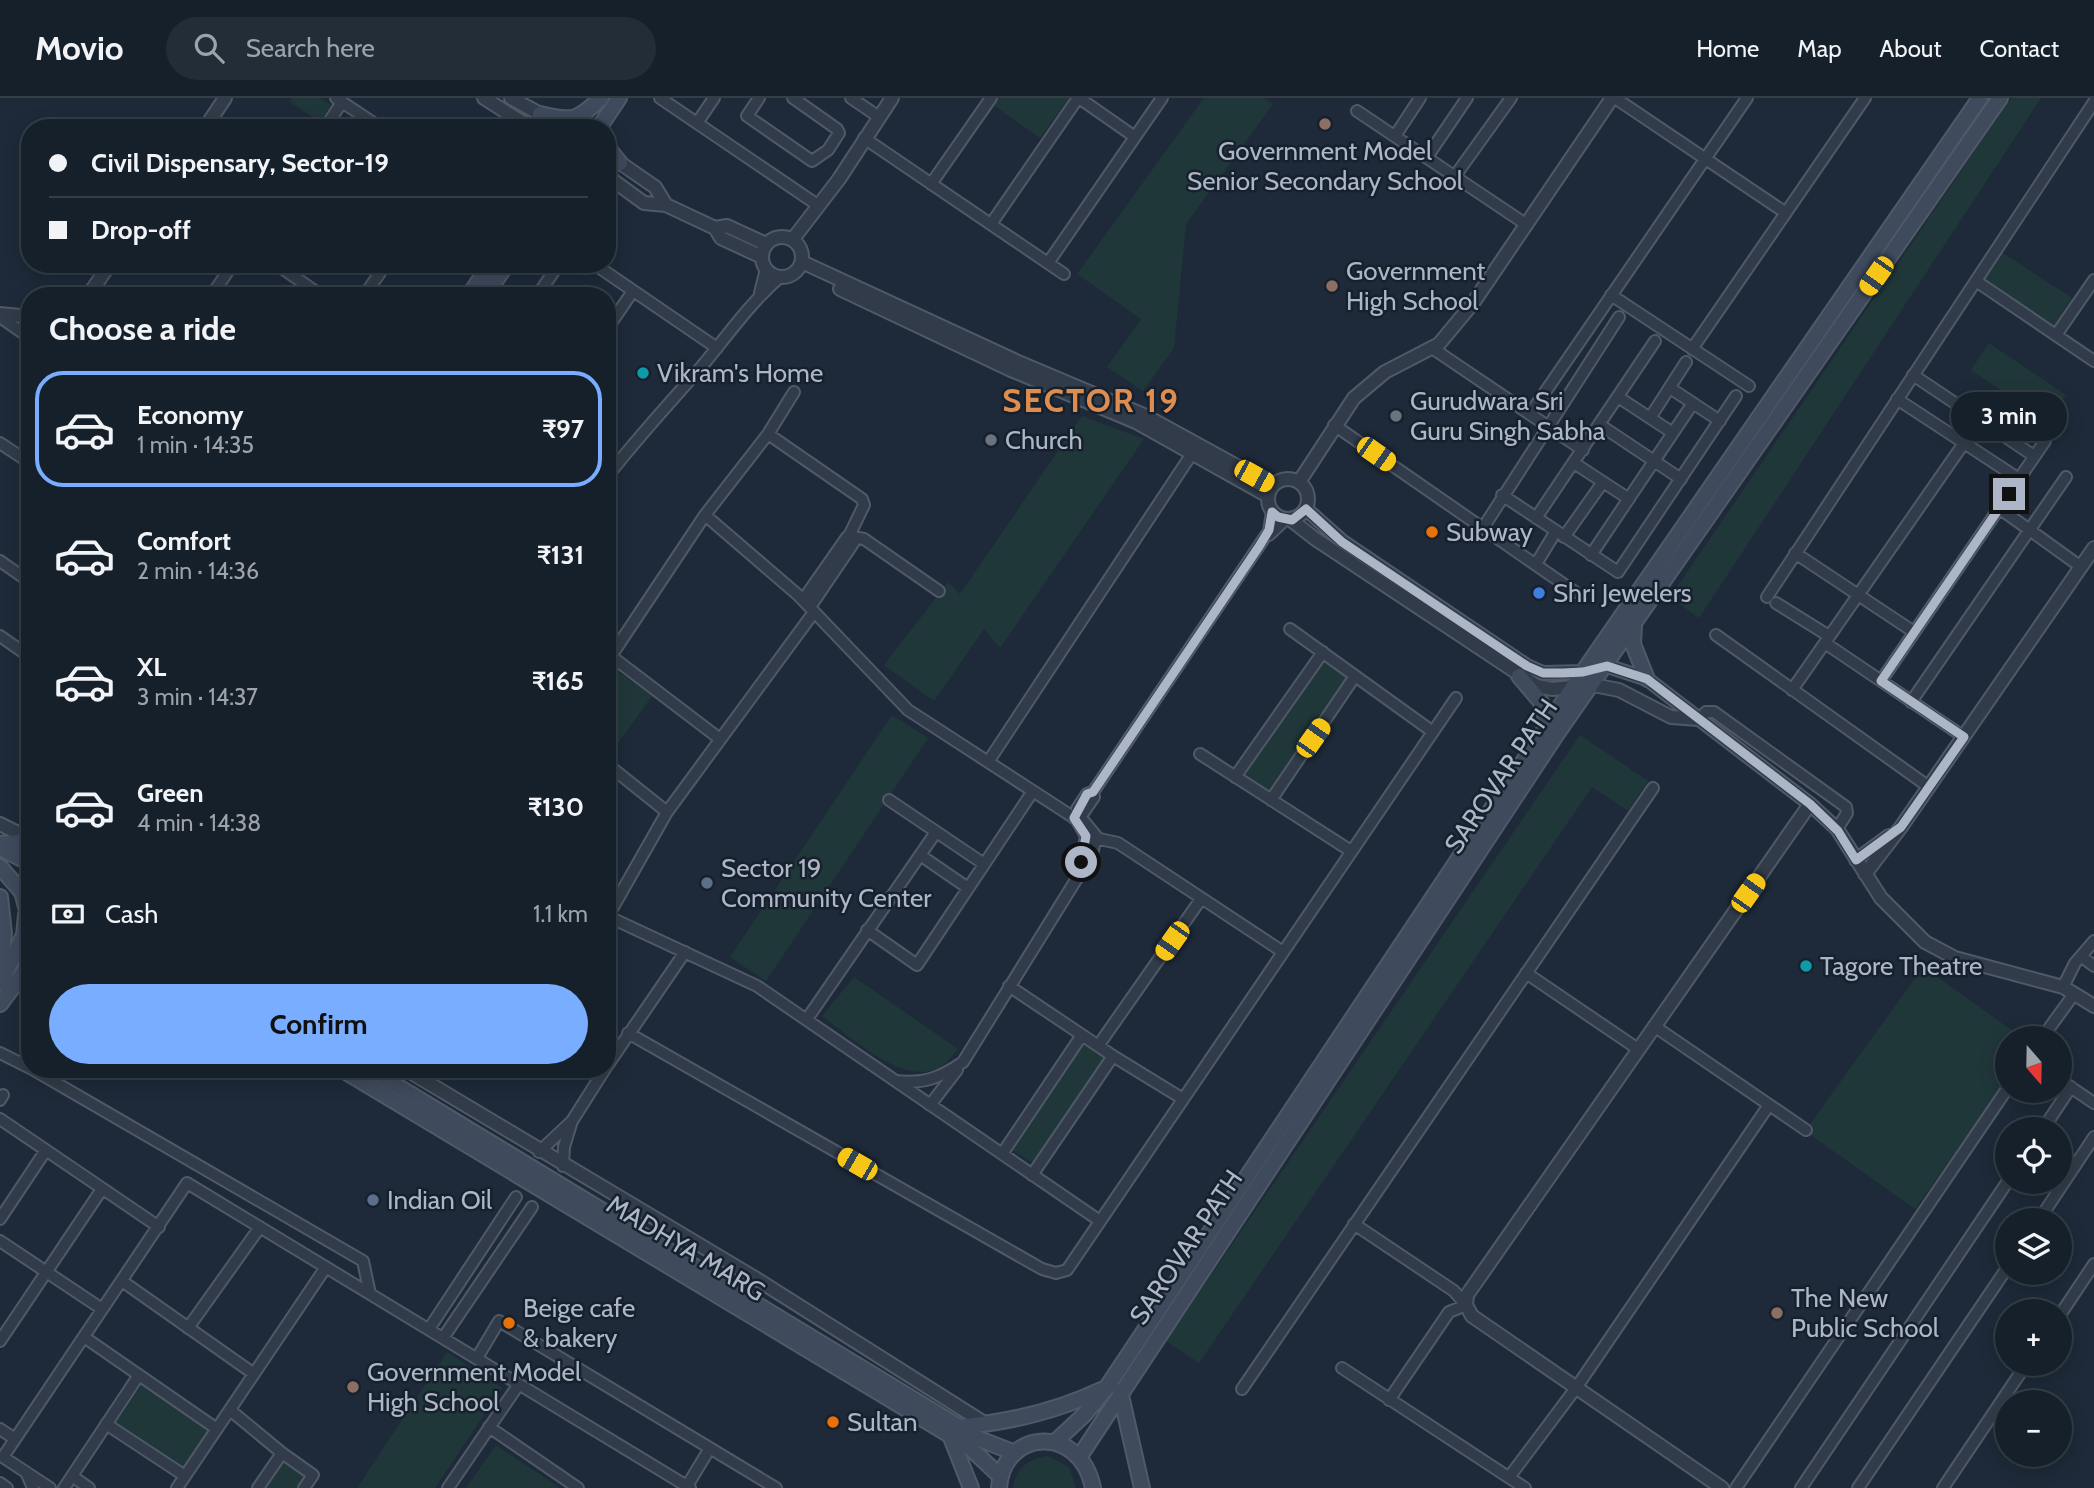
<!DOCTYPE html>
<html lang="en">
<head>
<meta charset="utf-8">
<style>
  :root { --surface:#16202b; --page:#232d37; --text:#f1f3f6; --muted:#9ea3a9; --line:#353e47; --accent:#78adff }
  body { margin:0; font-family:Cabin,sans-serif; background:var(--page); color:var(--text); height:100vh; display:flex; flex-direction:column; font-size:26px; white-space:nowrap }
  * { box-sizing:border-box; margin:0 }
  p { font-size:23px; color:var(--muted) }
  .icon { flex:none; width:38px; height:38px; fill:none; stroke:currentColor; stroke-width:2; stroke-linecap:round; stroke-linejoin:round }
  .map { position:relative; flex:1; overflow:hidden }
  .details { position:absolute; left:21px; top:189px; width:595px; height:791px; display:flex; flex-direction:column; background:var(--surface); border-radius:28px; box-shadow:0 4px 18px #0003,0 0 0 2px var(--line) }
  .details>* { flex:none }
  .hud { position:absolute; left:21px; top:21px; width:595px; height:154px; border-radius:28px; box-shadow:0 4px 18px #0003,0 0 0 2px var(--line); display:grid; align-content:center; height:154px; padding:0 28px; background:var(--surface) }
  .needle { width:46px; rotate:160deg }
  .tools { position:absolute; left:1995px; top:928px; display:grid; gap:14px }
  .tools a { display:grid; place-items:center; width:77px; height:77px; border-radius:50%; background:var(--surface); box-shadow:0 4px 18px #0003,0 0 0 2px var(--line); font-size:35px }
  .end { position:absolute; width:32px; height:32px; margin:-16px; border:9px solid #acb6c6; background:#111; box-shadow:0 0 0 4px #111 }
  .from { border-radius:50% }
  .bubble { position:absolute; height:49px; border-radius:24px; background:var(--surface); box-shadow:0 4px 18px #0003,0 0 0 2px var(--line); font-size:23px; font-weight:800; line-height:49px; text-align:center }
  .car { position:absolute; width:21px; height:42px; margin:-21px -10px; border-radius:9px; box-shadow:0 0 5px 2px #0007; background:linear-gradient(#f5c518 24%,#345 0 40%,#f5c518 0 76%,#345 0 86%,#f5c518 0) }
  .hud b { display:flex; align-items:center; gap:24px; height:66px; font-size:26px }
  .hud b+b { border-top:2px solid var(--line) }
  .hud i { width:18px; height:18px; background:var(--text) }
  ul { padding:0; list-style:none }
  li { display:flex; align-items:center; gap:21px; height:116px; margin:0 14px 10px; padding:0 14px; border:4px solid transparent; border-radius:28px }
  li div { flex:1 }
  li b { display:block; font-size:26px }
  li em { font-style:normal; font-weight:800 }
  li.selected { border-color:var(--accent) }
  li>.icon { width:63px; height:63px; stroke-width:1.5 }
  h2 { padding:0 28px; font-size:32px; line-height:84px }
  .pay { display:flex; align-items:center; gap:18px; height:77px; padding:0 28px; font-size:26px }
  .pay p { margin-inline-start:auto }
  .button { display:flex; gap:14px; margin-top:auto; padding:14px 28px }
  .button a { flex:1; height:80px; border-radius:42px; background:var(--accent); color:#111; font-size:28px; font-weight:800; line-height:80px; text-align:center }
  header { display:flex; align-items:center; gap:42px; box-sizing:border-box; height:98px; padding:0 35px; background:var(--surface); border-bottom:2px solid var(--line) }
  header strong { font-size:33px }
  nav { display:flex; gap:38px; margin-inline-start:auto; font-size:24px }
  .search { width:490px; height:63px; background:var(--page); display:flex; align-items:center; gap:18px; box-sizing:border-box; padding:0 24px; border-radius:38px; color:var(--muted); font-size:26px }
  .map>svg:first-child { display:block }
  .green { fill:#20373a }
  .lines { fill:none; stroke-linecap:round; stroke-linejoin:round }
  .minor-casing { stroke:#4f5967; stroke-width:14 }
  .tertiary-casing { stroke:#4f5967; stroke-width:16 }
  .secondary-casing { stroke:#4f5967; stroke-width:18 }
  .minor { stroke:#323b49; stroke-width:10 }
  .tertiary { stroke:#323b49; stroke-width:12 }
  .secondary { stroke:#3f4a5d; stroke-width:14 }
  .route { stroke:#acb6c6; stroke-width:9 }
  .education-dot { fill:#8d6e63; stroke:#17212d; stroke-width:2.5 }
  .culture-dot { fill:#0f9aa8; stroke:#17212d; stroke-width:2.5 }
  .worship-dot { fill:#6b7280; stroke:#17212d; stroke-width:2.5 }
  .food-dot { fill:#e8710a; stroke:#17212d; stroke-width:2.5 }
  .shop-dot { fill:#3f7fe0; stroke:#17212d; stroke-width:2.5 }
  .service-dot { fill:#5c6f8a; stroke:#17212d; stroke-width:2.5 }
  .labels { text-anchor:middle; stroke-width:5; stroke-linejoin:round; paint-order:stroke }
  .poi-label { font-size:26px; fill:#acb6c6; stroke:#17212d; text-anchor:start }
  .street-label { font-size:26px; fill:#acb6c6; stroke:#17212d }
  .district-label { font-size:33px; font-weight:bold; letter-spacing:2px; fill:#dd8d50; stroke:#17212d }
</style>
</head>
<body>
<header>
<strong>Movio</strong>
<div class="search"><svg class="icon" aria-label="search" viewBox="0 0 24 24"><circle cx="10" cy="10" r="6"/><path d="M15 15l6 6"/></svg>Search here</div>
<nav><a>Home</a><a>Map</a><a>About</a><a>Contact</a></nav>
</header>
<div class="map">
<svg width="2094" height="1390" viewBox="0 0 2094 1390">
  <rect width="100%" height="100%" fill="#1e2a39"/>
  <path class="green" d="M292 0H320L331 7 320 24 290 4Z
    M996 0H1069L1040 40 992 6Z
    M1204 0H1264L1273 6 1186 126 1174 250 1143 293 1107 269 1141 221 1077 176Z
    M2011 0H2041L1699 520 1670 499Z
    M2000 153 2072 200 2054 227 1982 181Z
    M1989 245 2066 297 2047 324 1971 272Z
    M1082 318 1144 341 1000 550 984 531 934 603 884 567 948 484 960 496Z
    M1322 563 1348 581 1271 695 1244 678Z
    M612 569 652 598 608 659 607 576Z
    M892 617 928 640 766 883 730 859Z
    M1580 637 1648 683 1628 713 1592 689 1199 1265 1166 1243Z
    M1923 869 2023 940H2007V983L1915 1111 1805 1033Z
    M854 879 958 951C953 956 949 963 943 967 907 993 850 938 822 918Z
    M1083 944 1105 959 1034 1066 1011 1051Z
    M447 1254 502 1290 435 1390H357Z
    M142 1287 210 1332 183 1372 115 1326Z
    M496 1347 560 1390H466Z
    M1048 1358 1069 1369 1076 1390H1013C1016 1370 1029 1360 1048 1358Z
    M283 1364 306 1380 299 1390H265Z"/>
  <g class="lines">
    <g class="minor-casing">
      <path id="minor" d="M336 0 381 30
        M660 0 819 108
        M759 0 747 18 812 63 828 52 839 35 837 31 793 0
        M851 0 879 19
        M1079 0 1135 39
        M1615 0 1786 115
        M1357 13 1527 127
        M697 25 714 0
        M325 30 342 4
        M1395 38 1420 0
        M864 40 1064 176
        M1427 59 1467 0
        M1455 78 1511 0
        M931 86 991 0
        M991 126 1078 0
        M1048 165 1162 0
        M276 166 322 198
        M594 166 717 250
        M1976 183 2094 263
        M760 195 766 171
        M1611 197 1749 288
        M211 198 233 166
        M364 198 386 166
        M537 198 559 166
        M0 219 30 240
        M607 231 633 193
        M2056 237 2094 182
        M1432 250 1583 352
        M1692 251 1865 0
        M1913 277 2034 358
        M1670 290 1720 323
        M1618 299 1673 335
        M1897 301 2019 381
        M1530 316 1747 0
        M1650 320 1686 264
        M1334 327 1575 494
        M1600 327 1681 381
        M768 336 862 401 864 407 849 438
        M0 345 30 365
        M1574 365 1629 401
        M607 379C637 340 670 305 702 268 727 238 750 205 780 179
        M1502 397 1618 474 1736 298
        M1999 410 2081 469
        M705 417 798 497 908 612 1076 721H1082L1096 738 1090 766 1084 769 963 964C940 980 924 986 896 983
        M1536 420 1655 243
        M1483 430 1619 219
        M1269 437 1285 422
        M853 439 864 441 939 493
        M1564 439 1603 384
        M1795 455 1914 534
        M1591 457 1693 305
        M0 463 30 484
        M1536 466 1556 433
        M1767 499 2094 4
        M803 502 847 439H853L854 444 810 509
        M1776 505 1829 538
        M1290 531 1433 634
        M1716 537 1929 689
        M0 538 30 559
        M1825 545 1964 639
        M611 558 720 641
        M607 564 705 417 768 336 794 294
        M1881 583 2045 343
        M1792 592 1964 345
        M1911 604 2066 379
        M1699 621 1706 614H1714L1846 709 1847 715 1837 731
        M1200 656 1351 753
        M988 664 1195 351
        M607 666 667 714
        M1235 679 1323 554
        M889 702 984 766
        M1271 702 1355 578
        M1078 715 1077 711 1087 696 1093 694 1269 433 1272 414
        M1074 720 1083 715 1094 699 1093 694
        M1076 721 1086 738 1081 764 1084 769
        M1086 738 1118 745 1283 854
        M920 757 968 790
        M607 818 757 888 1100 1123
        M608 818 667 714 814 514
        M867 832 917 867 1033 693
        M2082 859 2094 868
        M1526 875 1638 951
        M1009 888 1082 937
        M2063 889 2075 865 2094 843
        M807 921 936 734
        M1654 928 1806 1032
        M628 935 1042 1171 1056 1175 1067 1172 1456 600
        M2042 940 2074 896
        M1098 948 1201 801
        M0 955 30 970
        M1113 958 1183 1001
        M607 968 685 854
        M32 971 363 1163 370 1196
        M2060 982 2094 1005
        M0 1002 3 997
        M930 1007 957 972
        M0 1021 159 1129
        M2043 1031 2071 989
        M539 1054 572 1023 605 971
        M1002 1056 1082 937 1113 958 1032 1077
        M563 1068 564 1049 571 1026
        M0 1121 46 1052
        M2039 1122 2094 1039
        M1354 1126 1454 1193 1466 1207 1449 1214 1389 1302
        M0 1143 102 1211
        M122 1183 254 1276
        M2060 1217 2094 1166
        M188 1230 260 1129
        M429 1231 516 1099
        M84 1239 217 1331
        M443 1240 532 1109
        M0 1243 102 1091
        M477 1260 499 1223 776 1390
        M1342 1270 1525 1390
        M1242 1291 1653 690
        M230 1312 282 1355
        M106 1326 185 1378
        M489 1329 578 1390
        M0 1331 15 1341
        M26 1374 33 1390
        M72 1378 89 1390
        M1510 1378 1576 1290 1769 1007
        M0 1385 7 1390
        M687 1388 710 1350
        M50 1390 3 1359 187 1085 690 1390
        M64 1390 139 1277
        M177 1390 326 1169
        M258 1390 282 1355 313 1377 304 1390
        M448 1390 519 1286
        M1736 1390 2007 991
        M1801 1390 2008 1083
        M1858 1390 2007 1170
        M1943 1390 2027 1265"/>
    </g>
    <g class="tertiary-casing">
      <path id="tertiary" d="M484 0 531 30
        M511 0 566 30
        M205 30 225 0
        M613 60 655 89 666 107
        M607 78 644 105 666 107 715 130 721 140 762 159
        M715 130 727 128 766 146
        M762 159a20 20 0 1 1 40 0a20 20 0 1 1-40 0Z
        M793 141 839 81 892 0
        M802 164 1016 263 1144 317 1273 388
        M840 191 1011 272 1136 324 1268 398
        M84 198 92 192 110 166
        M0 216 30 219
        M1268 401a20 20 0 1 1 40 0a20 20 0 1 1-40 0Z
        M1299 384 1354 300 1385 274 1439 246 1473 205 1612 0
        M1306 411 1343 444 1527 568 1543 575 1583 574 1607 568 1647 581 1810 706 1837 731 1881 800 1925 844 1955 860 2063 889 2094 908
        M1291 422 1314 440 1537 588 1552 591 1593 587 1619 592 1671 619 1698 621
        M0 726 30 741
        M1856 762 1889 738
        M1865 776 1901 729 2094 450
        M405 971 755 1180 986 1326
        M1722 1390 1472 1218 1466 1207 1467 1197 1810 706"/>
    </g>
    <g class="secondary-casing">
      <path id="secondary" d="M540 16C572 24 577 23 601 0
        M529 29 530 30
        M599 30 619 0
        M607 49 620 65
        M607 80 611 81
        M469 198 490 166
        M485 198 507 166
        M1634 528 1633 546 1647 581
        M1519 578 1541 604 1549 630
        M0 746 30 743
        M0 750 30 765
        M0 769 22 794
        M30 772 22 794 30 823
        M0 799 4 835 0 871
        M0 885 24 837 26 817
        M0 906 30 866
        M341 971 968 1348 1000 1378
        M369 971 977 1340 1015 1355
        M1120 1293 1142 1390
        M958 1329C1009 1324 1055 1314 1101 1292
        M950 1337 971 1390
        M1055 1344 1084 1317 1107 1289 1583 574 1980 0
        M1080 1358 1558 634 2000 0
        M999 1390C1003 1331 1080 1325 1093 1390"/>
    </g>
    <use href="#minor" class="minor"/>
    <use href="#tertiary" class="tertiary"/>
    <use href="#secondary" class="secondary"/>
  </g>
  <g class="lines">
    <path class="route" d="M1081 764 1086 738 1074 720 1087 696 1093 694 1260 447 1269 432 1272 414 1278 419 1292 422 1306 411 1342 444 1527 568 1543 575H1563L1583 574 1607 568 1647 581 1810 706 1838 733 1856 762 1901 729 1964 639 1881 583 2009 396"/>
  </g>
  <g class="education-dot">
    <circle cx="1325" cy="26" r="7"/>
    <circle cx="1332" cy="188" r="7"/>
    <circle cx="1777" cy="1215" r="7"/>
    <circle cx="353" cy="1289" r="7"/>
  </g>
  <g class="culture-dot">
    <circle cx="643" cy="275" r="7"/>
    <circle cx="1806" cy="868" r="7"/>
  </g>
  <g class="worship-dot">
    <circle cx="1396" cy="318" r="7"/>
    <circle cx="991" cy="342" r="7"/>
  </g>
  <g class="food-dot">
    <circle cx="1432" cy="434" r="7"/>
    <circle cx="509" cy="1225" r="7"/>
    <circle cx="833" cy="1324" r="7"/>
  </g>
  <circle class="shop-dot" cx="1539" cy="495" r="7"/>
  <g class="service-dot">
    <circle cx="707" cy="785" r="7"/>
    <circle cx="373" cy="1102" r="7"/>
  </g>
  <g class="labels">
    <g class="poi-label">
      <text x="1325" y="62" text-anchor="middle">Government Model<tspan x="1325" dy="30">Senior Secondary School</tspan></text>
      <text x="1346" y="182">Government<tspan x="1346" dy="30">High School</tspan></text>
      <text x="657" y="284">Vikram's Home</text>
      <text x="1410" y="312">Gurudwara Sri<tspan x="1410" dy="30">Guru Singh Sabha</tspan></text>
      <text x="1005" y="351">Church</text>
      <text x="1446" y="443">Subway</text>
      <text x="1553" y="504">Shri Jewelers</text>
      <text x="721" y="779">Sector 19<tspan x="721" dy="30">Community Center</tspan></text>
      <text x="1820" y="877">Tagore Theatre</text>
      <text x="387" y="1111">Indian Oil</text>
      <text x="1791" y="1209">The New<tspan x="1791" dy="30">Public School</tspan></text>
      <text x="523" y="1219">Beige cafe<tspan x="523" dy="30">&amp; bakery</tspan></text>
      <text x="367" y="1283">Government Model<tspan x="367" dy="30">High School</tspan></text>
      <text x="847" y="1333">Sultan</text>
    </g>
    <g class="street-label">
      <text transform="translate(1501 678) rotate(-56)" y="9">SAROVAR PATH</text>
      <text transform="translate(1186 1149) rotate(-56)" y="9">SAROVAR PATH</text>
      <text transform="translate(686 1150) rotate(31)" y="9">MADHYA MARG</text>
    </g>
    <g class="district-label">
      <text x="1091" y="314">SECTOR 19</text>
    </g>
  </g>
</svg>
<div class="tools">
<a><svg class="needle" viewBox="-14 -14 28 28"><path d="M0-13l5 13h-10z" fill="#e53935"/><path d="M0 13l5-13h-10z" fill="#9ea3a9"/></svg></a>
<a><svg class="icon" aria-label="locate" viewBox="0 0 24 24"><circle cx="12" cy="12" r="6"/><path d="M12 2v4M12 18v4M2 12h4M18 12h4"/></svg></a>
<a><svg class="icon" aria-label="layers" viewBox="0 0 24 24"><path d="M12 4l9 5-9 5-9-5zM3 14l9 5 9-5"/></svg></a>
<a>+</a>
<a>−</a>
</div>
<i class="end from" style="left:1081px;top:764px"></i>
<i class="end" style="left:2009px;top:396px"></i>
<div class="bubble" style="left:1951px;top:294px;width:116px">3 min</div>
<i class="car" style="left:1876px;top:178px;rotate:215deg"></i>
<i class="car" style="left:1376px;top:356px;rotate:125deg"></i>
<i class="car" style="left:1254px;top:378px;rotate:119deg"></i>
<i class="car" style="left:1313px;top:640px;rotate:35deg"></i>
<i class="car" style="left:1748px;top:795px;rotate:35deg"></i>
<i class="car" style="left:1172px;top:843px;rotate:215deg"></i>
<i class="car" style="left:857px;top:1066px;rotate:300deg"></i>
<div class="hud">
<b><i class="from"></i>Civil Dispensary, Sector-19</b>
<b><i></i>Drop-off</b>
</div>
<section class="details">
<h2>Choose a ride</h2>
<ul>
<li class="selected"><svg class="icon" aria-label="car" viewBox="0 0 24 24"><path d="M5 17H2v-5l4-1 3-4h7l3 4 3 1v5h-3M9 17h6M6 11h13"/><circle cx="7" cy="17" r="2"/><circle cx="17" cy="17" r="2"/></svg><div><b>Economy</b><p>1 min · 14:35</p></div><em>₹97</em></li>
<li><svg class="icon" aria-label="car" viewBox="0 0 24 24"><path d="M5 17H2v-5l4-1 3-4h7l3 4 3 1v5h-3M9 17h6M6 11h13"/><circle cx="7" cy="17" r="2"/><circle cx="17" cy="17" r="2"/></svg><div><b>Comfort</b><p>2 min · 14:36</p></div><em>₹131</em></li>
<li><svg class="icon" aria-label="car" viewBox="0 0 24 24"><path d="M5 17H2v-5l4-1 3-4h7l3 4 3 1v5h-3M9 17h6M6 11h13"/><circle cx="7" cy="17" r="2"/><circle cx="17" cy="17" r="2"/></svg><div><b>XL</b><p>3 min · 14:37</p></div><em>₹165</em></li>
<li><svg class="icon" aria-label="car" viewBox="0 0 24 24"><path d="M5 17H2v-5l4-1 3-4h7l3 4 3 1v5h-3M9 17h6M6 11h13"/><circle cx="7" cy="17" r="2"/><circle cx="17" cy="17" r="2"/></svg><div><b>Green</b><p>4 min · 14:38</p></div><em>₹130</em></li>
</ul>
<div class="pay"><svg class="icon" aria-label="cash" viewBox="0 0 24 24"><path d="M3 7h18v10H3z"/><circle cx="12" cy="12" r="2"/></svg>Cash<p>1.1 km</p></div>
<div class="button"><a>Confirm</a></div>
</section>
</div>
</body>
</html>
